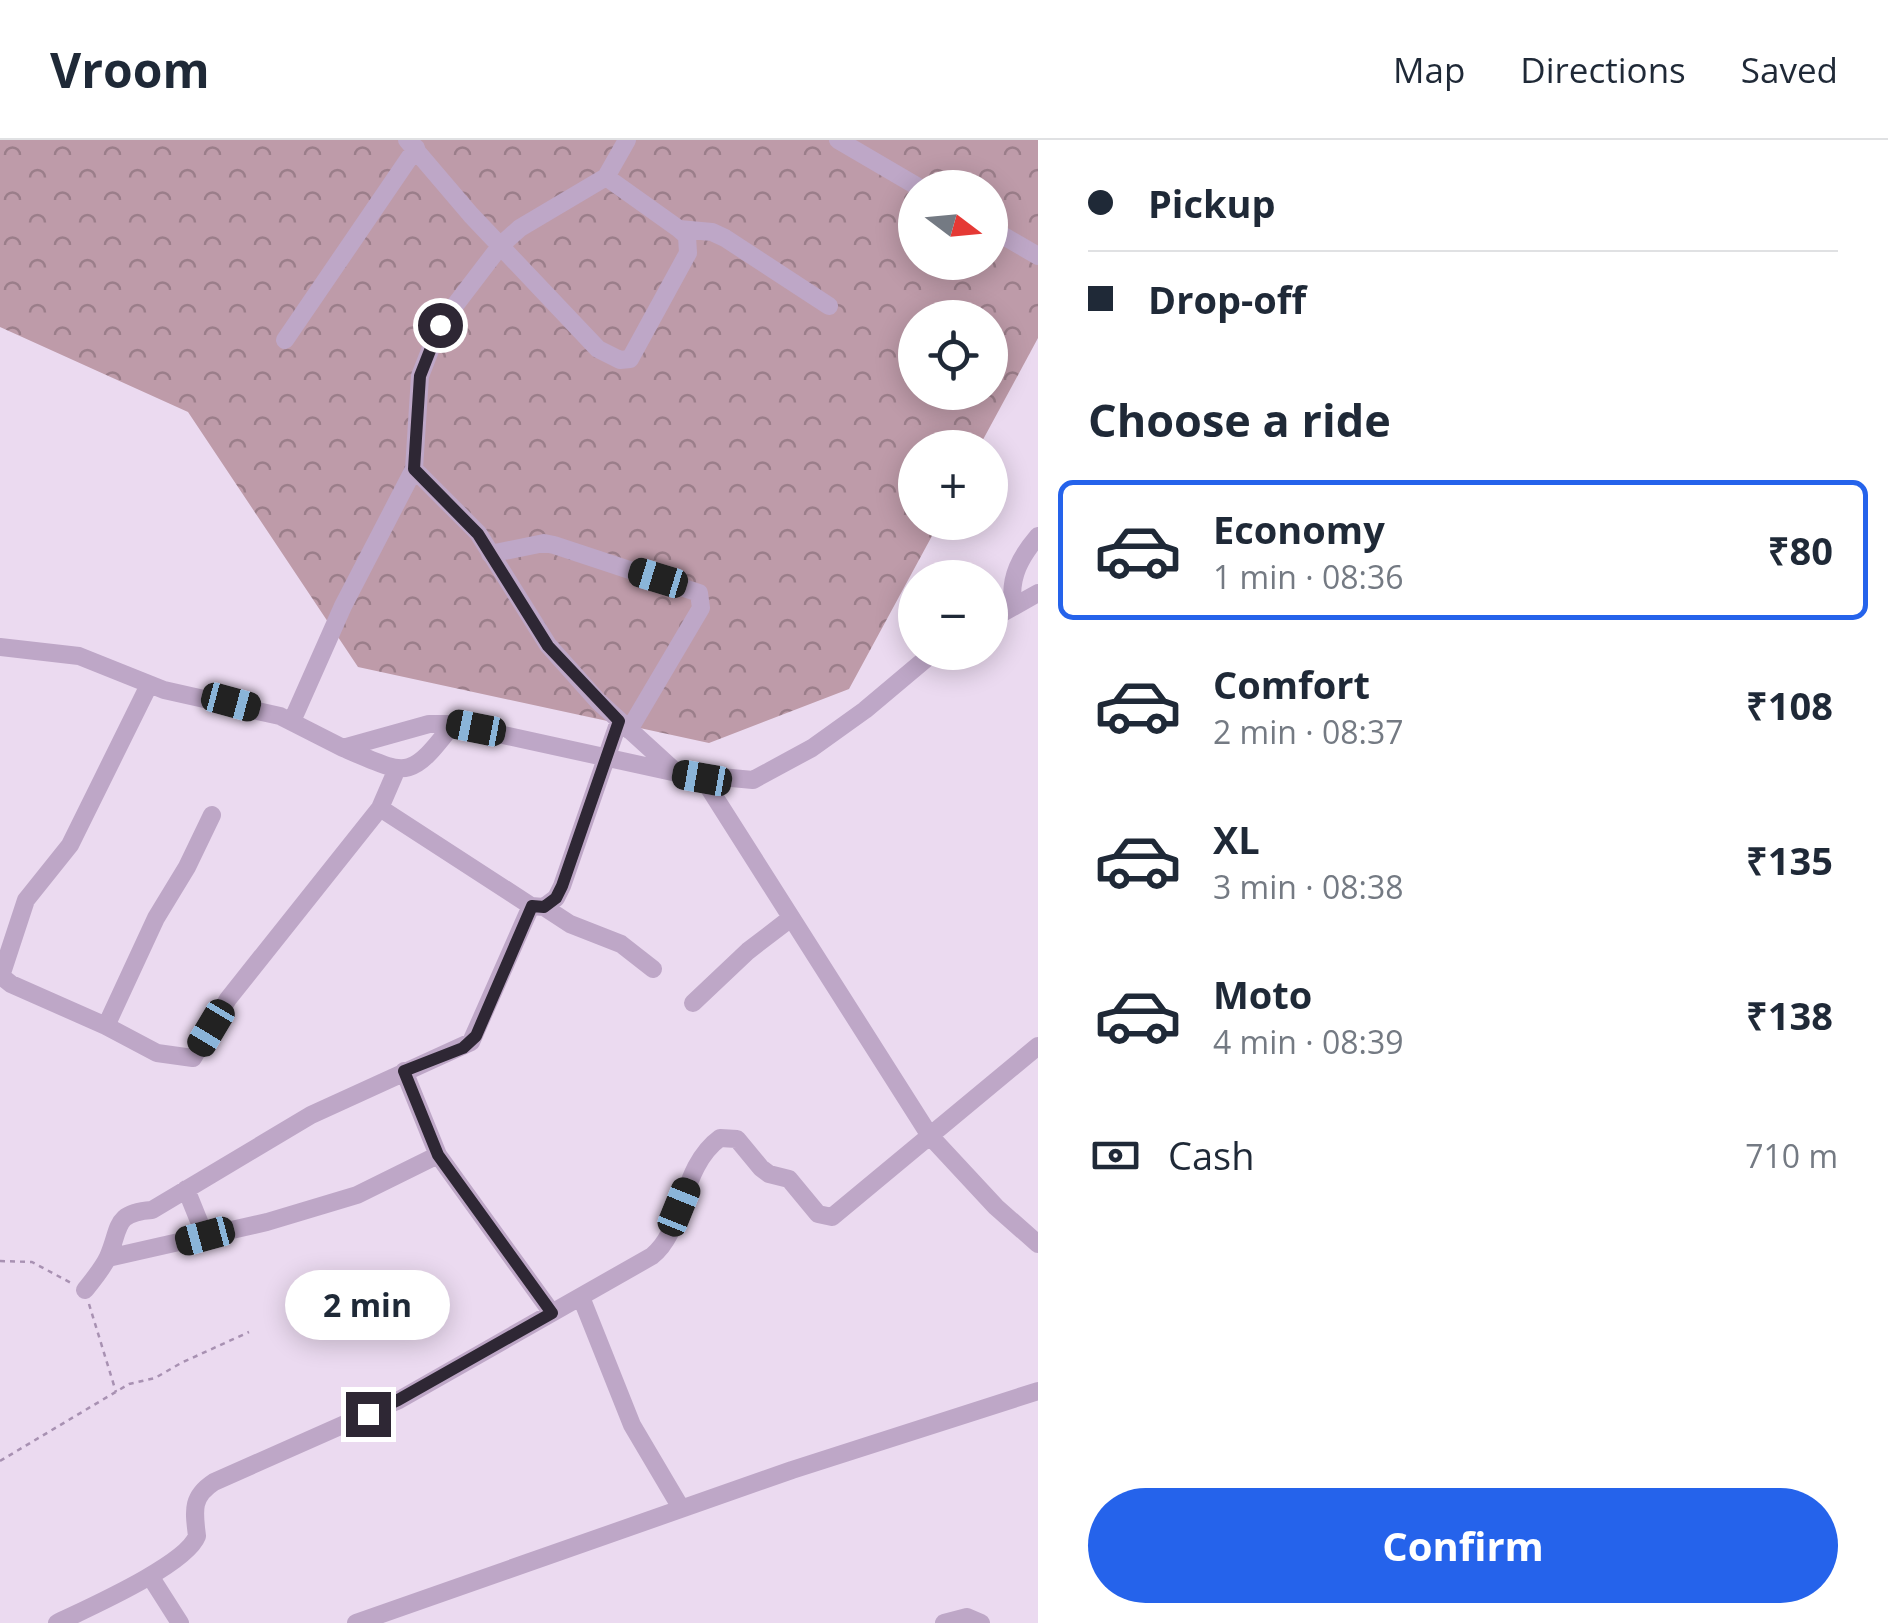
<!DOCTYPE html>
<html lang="en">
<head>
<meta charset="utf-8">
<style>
  :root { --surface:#fff; --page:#f6f6f7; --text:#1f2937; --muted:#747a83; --line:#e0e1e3; --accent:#2563eb }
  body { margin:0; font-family:"Open Sans",sans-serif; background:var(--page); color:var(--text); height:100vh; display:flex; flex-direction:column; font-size:38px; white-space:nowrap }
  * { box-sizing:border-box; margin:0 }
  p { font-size:32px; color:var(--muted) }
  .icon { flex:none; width:55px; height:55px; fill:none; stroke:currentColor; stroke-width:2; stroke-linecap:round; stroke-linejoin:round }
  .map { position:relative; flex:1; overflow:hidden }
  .drawer { display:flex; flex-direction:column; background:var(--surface); width:850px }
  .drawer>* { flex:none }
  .hud { display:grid; align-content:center; height:220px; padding:0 50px; background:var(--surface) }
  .needle { width:65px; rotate:106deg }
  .controls { position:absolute; left:898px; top:30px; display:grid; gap:20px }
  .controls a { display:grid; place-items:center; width:110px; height:110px; border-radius:50%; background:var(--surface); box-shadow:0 5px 25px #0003; font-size:50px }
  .end { position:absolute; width:45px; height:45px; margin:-22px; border:12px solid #2e2734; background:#fff; box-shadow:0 0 0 5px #fff }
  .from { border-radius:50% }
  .bubble { position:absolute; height:70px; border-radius:35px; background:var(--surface); box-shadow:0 5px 25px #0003; font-size:32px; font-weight:700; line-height:70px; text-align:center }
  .car { position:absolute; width:30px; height:60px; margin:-30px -15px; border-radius:12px; box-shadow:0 0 8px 2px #0007; background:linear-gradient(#222 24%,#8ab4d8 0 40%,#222 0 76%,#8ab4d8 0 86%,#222 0) }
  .hud b { display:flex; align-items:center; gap:35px; height:95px; font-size:38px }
  .hud b+b { border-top:2px solid var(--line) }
  .hud i { width:25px; height:25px; background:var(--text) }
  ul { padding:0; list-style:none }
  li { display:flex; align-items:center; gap:30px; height:140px; margin:0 20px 15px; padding:0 30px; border:5px solid transparent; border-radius:15px }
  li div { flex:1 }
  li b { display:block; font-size:38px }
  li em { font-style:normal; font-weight:700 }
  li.active { border-color:var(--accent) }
  li>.icon { width:90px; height:90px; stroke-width:1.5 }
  h2 { padding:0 50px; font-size:45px; line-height:120px }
  .pay { display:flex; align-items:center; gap:25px; height:110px; padding:0 50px; font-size:38px }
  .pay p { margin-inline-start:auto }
  .button { display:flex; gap:20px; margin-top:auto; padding:20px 50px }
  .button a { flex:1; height:115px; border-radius:60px; background:var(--accent); color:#fff; font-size:40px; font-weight:700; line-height:115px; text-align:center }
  header { display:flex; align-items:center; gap:60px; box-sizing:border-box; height:140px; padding:0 50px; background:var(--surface); border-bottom:2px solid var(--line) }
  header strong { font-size:48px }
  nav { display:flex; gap:55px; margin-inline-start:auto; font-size:35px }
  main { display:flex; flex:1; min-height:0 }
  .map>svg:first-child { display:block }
  .forest { fill:url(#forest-crowns); fill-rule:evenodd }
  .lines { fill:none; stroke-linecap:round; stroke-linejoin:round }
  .path { stroke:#a891b2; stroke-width:2.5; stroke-dasharray:5 5; stroke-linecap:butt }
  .minor { stroke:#bea7c7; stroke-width:18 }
  .route { stroke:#2e2734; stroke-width:12 }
</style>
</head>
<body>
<header>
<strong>Vroom</strong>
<nav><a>Map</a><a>Directions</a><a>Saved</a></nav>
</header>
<main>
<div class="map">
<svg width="1038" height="1483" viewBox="0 0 1038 1483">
  <defs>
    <pattern id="forest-crowns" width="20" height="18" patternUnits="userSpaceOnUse" patternTransform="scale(2.5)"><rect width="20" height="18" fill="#be9ba9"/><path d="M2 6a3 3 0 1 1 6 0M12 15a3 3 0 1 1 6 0" fill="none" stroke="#9b7e8a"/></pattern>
  </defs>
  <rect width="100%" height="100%" fill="#ebdaf0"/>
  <path class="forest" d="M0 0H1038V198L979 307 915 308V382L939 383 849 549 709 603 358 527 188 272 0 187ZM915 48H990V122H915ZM915 178H990V252H915Z"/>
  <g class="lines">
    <path class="path" d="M0 1121 32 1122 73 1144
      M89 1164 116 1252
      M0 1321 129 1244 155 1238 181 1223 249 1192"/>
    <path class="minor" d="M407 0 471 75 598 209 620 220 630 219 688 113 687 96 679 89 606 37
      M838 0 920 48
      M990 88 1038 116
      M679 89 712 92 725 98 829 166
      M285 200 416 8
      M414 329 478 393 548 505 598 561 677 633
      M490 414 544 403 554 405 699 453 701 468 629 590
      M1013 464C1009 437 1021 416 1038 396
      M990 480 1038 453
      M0 507 79 516 164 550 280 576 343 608 429 584H453L677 633 753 640 812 608 865 570 934 512
      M149 545 70 705 26 760 1 836 11 844 106 886 157 913 193 918 228 859 380 668 396 631
      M292 581 343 466 414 329 420 236 440 185 501 105 520 88 606 37 627 0
      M343 608C407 635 409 642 453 584
      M702 637 930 996 996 1067 1038 1104
      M380 668 531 766
      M544 767 570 784 621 804 653 829
      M693 863 748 811 791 778
      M106 886 156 778 187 727 212 675
      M404 931 438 1015 552 1173
      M186 1049 205 1096
      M108 1118 267 1082 357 1055 438 1015
      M85 1150C93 1140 103 1128 108 1117 121 1087 113 1073 152 1070L311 975 471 902 531 766 544 767 556 758 562 746 619 581
      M581 1157 632 1285 681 1368
      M150 1436 180 1483
      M57 1483C88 1468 186 1425 197 1396 194 1371 191 1357 214 1342L399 1260 652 1116C685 1090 680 1027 720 998L737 999 761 1028 769 1034 789 1039 818 1074 832 1077 1038 906
      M356 1483 792 1330 1038 1251
      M944 1483 967 1477 981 1483"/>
  </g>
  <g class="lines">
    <path class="route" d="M368 1274 398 1260 552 1173 438 1015 404 931 463 908 476 896 532 766 544 767 556 758 562 746 619 581 548 506 478 394 414 329 420 236 440 185"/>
  </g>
</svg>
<div class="controls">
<a><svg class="needle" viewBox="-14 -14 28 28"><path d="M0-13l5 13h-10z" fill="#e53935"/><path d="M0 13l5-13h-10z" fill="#747a83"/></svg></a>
<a><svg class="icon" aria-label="locate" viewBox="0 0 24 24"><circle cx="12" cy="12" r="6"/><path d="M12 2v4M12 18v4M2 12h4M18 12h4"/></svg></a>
<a>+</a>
<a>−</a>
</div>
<i class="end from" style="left:440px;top:185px"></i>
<i class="end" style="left:368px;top:1274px"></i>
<div class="bubble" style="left:285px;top:1130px;width:165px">2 min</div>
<i class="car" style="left:658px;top:438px;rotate:287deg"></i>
<i class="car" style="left:231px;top:562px;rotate:105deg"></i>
<i class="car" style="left:476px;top:588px;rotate:281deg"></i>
<i class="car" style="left:702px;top:638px;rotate:280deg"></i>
<i class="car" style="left:211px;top:888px;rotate:211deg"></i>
<i class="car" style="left:679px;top:1067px;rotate:22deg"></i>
<i class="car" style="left:205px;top:1096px;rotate:255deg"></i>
</div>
<section class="drawer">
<div class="hud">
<b><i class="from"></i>Pickup</b>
<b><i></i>Drop-off</b>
</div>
<h2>Choose a ride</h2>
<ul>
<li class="active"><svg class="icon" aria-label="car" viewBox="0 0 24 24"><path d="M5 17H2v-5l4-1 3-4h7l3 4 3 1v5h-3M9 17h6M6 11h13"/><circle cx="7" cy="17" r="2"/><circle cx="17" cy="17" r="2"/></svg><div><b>Economy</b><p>1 min · 08:36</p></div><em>₹80</em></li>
<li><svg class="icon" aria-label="car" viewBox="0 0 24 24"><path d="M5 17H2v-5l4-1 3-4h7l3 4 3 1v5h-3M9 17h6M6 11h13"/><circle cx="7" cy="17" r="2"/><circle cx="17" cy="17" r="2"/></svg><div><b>Comfort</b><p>2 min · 08:37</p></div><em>₹108</em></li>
<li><svg class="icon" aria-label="car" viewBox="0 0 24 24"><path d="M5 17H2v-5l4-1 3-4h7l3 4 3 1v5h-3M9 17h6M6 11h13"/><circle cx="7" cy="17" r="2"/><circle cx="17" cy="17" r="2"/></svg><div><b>XL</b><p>3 min · 08:38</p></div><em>₹135</em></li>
<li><svg class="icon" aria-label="car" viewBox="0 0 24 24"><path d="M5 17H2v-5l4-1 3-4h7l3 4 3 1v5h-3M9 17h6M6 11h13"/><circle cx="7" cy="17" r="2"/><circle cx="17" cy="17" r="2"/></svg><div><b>Moto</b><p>4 min · 08:39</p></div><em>₹138</em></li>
</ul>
<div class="pay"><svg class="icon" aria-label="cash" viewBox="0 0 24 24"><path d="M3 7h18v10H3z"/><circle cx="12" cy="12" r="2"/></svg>Cash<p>710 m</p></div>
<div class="button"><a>Confirm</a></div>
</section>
</main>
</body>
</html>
